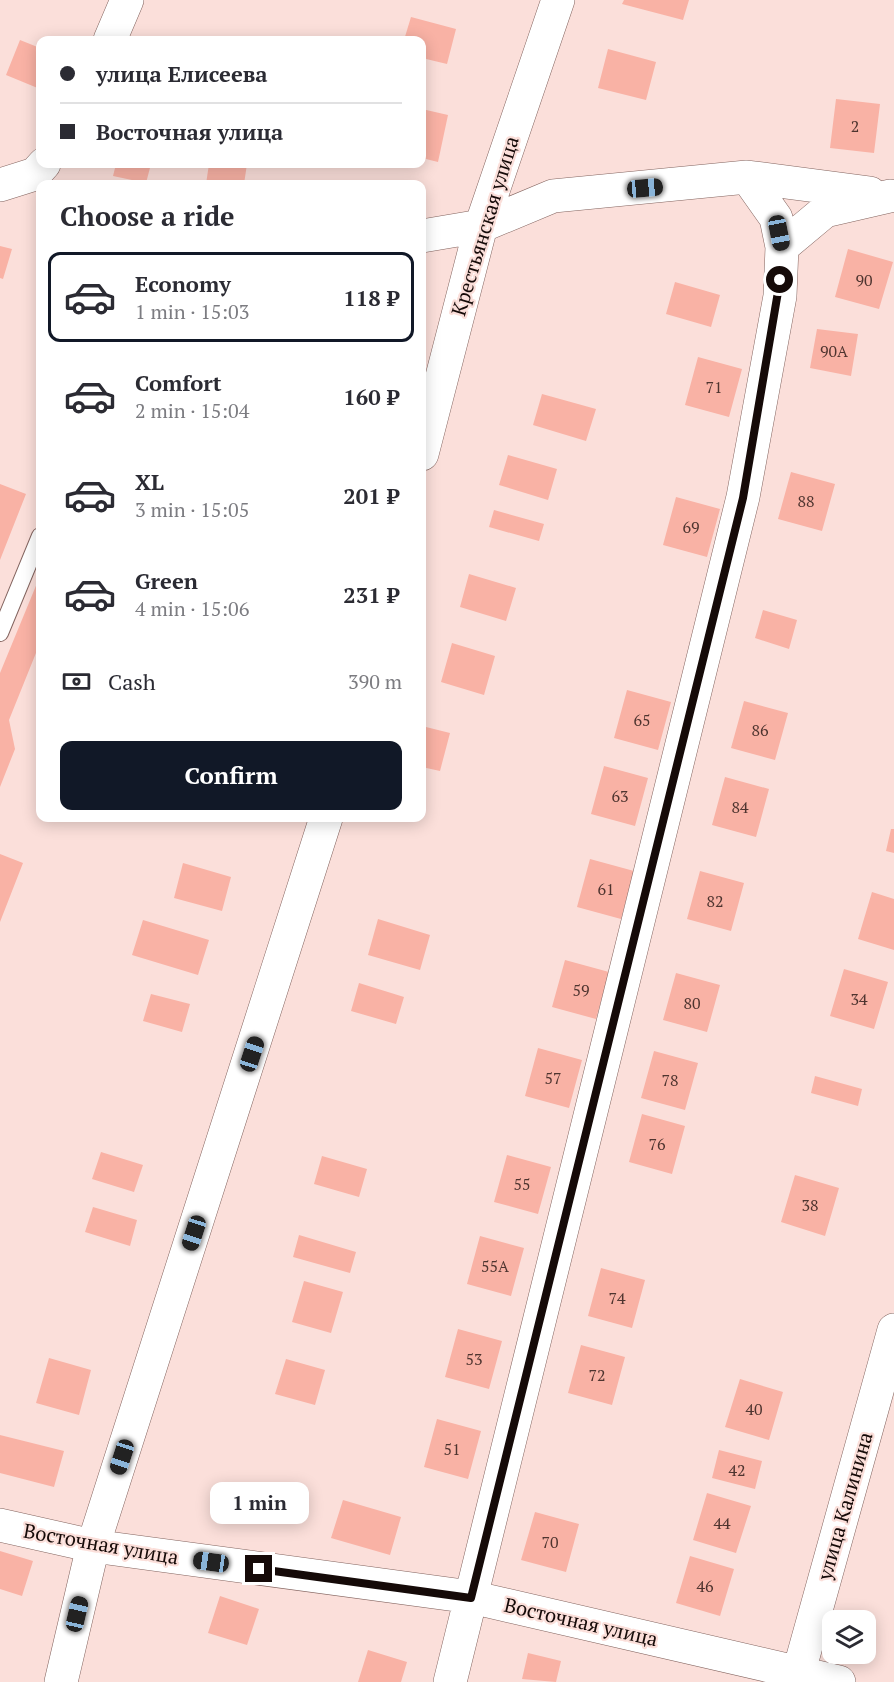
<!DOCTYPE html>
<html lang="en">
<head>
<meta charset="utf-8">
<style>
  :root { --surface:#fff; --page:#f7f7f7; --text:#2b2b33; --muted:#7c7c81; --line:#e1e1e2; --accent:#111827 }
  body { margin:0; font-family:"PT Serif",serif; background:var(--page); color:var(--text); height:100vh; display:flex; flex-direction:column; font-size:22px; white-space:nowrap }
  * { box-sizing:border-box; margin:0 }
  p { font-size:20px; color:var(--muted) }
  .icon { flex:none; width:33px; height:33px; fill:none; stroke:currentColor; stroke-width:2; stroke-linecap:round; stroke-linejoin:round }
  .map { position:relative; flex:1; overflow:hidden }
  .details { position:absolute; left:36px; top:180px; width:390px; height:642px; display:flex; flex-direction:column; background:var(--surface); border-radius:12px; box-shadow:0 3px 15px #0003 }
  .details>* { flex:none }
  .top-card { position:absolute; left:36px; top:36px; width:390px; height:132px; border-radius:12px; box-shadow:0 3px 15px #0003; display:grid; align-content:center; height:132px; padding:0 24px; background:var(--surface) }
  .buttons { position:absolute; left:822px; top:1610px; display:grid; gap:12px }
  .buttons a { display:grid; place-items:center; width:54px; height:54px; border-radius:12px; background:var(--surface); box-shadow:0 3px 15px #0003; font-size:30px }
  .end { position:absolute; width:27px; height:27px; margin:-14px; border:8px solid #150a08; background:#fff; box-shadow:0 0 0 3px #fff }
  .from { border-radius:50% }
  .bubble { position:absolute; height:42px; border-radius:12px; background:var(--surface); box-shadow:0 3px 15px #0003; font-size:20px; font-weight:600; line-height:42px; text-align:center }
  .car { position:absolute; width:18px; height:36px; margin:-18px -9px; border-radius:8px; box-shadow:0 0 4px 2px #0007; background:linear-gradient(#222 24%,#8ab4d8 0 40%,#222 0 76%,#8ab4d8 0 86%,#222 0) }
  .top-card b { display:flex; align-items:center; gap:21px; height:57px; font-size:22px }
  .top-card b+b { border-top:2px solid var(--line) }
  .top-card i { width:15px; height:15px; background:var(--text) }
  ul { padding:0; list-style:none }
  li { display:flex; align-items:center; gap:18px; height:90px; margin:0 12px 9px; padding:0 12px; border:3px solid transparent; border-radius:12px }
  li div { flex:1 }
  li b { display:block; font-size:22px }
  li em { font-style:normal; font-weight:600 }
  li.current { border-color:var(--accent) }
  li>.icon { width:54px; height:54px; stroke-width:1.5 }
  h2 { padding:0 24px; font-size:27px; line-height:72px }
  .pay { display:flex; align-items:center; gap:15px; height:66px; padding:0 24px; font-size:22px }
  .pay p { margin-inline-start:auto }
  .action { display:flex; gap:12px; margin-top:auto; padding:12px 24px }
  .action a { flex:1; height:69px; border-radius:12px; background:var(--accent); color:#fff; font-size:24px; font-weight:600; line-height:69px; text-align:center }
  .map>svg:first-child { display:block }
  .building { fill:#f9b2a5 }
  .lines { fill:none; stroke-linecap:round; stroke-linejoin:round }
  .lane-casing { stroke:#83645f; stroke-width:18 }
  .street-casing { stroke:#83645f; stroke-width:34 }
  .lane { stroke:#fff; stroke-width:16 }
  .street { stroke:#fff; stroke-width:33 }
  .route { stroke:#150a08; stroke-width:8 }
  .labels { text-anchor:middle; stroke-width:4.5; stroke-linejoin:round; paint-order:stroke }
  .number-label { font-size:16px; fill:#4e342f }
  .street-label { font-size:20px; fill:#150a08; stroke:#fbdfda }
</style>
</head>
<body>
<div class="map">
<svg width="894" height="1682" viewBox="0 0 894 1682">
  <rect width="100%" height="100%" fill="#fbdfda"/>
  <path class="building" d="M624 0H689L683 20 622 4Z
    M411 17 456 29 447 64 422 58V40H404Z
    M20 40 40 48V89L6 75Z
    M608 49 656 62 646 100 598 88Z
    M836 99 880 104 874 153 830 148Z
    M422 109 448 115 438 162 422 158Z
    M116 164H151L146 183 113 176Z
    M209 164H247L244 184H206Z
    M0 246 12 249 3 279 0 278Z
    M848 249 893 262 879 309 835 297Z
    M675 282 720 295 711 327 666 314Z
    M817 329 858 334 851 376 810 368Z
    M698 357 742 369 729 417 685 405Z
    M542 394 596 409 586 441 533 425Z
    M508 455 557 469 548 500 499 485Z
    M791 472 835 484 822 531 778 519Z
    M0 484 26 494 0 560Z
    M676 497 720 509 707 557 663 545Z
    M494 510 544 524 539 541 489 527Z
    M469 574 516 588 506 621 460 607Z
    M40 576V643L9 720 15 749 0 787V673Z
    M763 610 797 620 789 649 755 638Z
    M452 643 495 656 484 695 441 682Z
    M627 690 671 702 658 750 614 738Z
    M744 701 788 713 775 760 731 748Z
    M422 726 450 733 440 771 422 767Z
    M604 766 648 778 635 826 591 814Z
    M725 777 769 789 756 837 712 825Z
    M891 829H894V853L886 851Z
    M0 854 23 863 0 922Z
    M590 859 634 871 621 919 577 907Z
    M183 863 231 877 222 911 174 898Z
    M700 871 744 883 731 931 687 919Z
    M872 892 894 899V950L858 939Z
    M378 919 430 935 420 970 368 955Z
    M143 920 209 940 198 975 132 955Z
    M565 960 609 972 596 1019 552 1007Z
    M844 969 888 982 874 1029 830 1016Z
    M676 973 720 985 707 1032 663 1020Z
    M359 983 404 997 396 1024 351 1011Z
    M151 994 190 1004 182 1032 143 1021Z
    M538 1048 582 1060 569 1108 525 1096Z
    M654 1051 698 1063 685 1110 641 1098Z
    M815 1076 862 1089 858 1106 811 1093Z
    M642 1114 685 1126 672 1174 629 1162Z
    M101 1152 143 1165 134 1192 92 1179Z
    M507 1155 551 1167 538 1214 494 1202Z
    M322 1156 367 1169 359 1197 314 1184Z
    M795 1175 839 1188 825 1236 781 1222Z
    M93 1207 137 1220 130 1246 85 1232Z
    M299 1235 356 1252 350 1273 293 1257Z
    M480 1236 524 1248 511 1296 467 1284Z
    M601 1268 645 1280 632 1328 588 1316Z
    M304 1281 343 1292 331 1333 292 1322Z
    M458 1329 502 1341 489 1389 445 1377Z
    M581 1345 625 1357 612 1405 568 1393Z
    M49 1358 91 1370 79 1415 36 1403Z
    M286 1359 325 1370 315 1405 275 1394Z
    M740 1379 783 1392 769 1440 725 1427Z
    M437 1419 481 1431 468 1479 424 1467Z
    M0 1435 64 1451 54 1487 0 1473Z
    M719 1450 762 1461 755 1489 712 1478Z
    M707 1493 751 1506 736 1553 693 1540Z
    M343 1500 401 1517 390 1555 331 1538Z
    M535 1512 579 1524 566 1572 521 1560Z
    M0 1551 33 1561 22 1596 0 1589Z
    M690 1556 734 1569 720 1616 676 1603Z
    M220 1596 259 1609 247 1645 208 1633Z
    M368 1650 407 1662 401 1682H358Z
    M528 1653 561 1661 556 1682 522 1679Z"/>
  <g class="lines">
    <g class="lane-casing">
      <path id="lane" d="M0 633 40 536"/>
    </g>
    <g class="street-casing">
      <path id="street" d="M110 40 127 0
        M747 177 776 218 782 247
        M0 185 35 174 44 164
        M422 236 481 226 553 196 747 177 870 193
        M422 454 481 226 558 0
        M0 1525 93 1546 471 1597 839 1682
        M61 1682 93 1546 326 818
        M450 1682 743 497 780 296 782 247 825 211 890 196
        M796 1682 894 1330"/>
    </g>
    <use href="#lane" class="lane"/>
    <use href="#street" class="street"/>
  </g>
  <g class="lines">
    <path class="route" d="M259 1569 471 1598 743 498 780 280"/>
  </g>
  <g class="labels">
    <g class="number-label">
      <text x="855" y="132">2</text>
      <text x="864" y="286">90</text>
      <text x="834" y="357">90А</text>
      <text x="714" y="393">71</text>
      <text x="806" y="507">88</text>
      <text x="691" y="533">69</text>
      <text x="642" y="726">65</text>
      <text x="760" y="736">86</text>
      <text x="620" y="802">63</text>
      <text x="740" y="813">84</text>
      <text x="606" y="895">61</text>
      <text x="715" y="907">82</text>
      <text x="581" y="996">59</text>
      <text x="859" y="1005">34</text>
      <text x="692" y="1009">80</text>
      <text x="553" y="1084">57</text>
      <text x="670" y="1086">78</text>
      <text x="657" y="1150">76</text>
      <text x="522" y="1190">55</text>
      <text x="810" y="1211">38</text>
      <text x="495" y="1272">55А</text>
      <text x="617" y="1304">74</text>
      <text x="474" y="1365">53</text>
      <text x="597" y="1381">72</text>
      <text x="754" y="1415">40</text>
      <text x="452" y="1455">51</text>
      <text x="737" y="1476">42</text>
      <text x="722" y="1529">44</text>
      <text x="550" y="1548">70</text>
      <text x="705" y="1592">46</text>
    </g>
    <g class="street-label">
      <text transform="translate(485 226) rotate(-73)" y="7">Крестьянская улица</text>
      <text transform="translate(845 1506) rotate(-74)" y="7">улица Калинина</text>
      <text transform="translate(101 1544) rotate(10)" y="7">Восточная улица</text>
      <text transform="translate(581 1622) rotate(13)" y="7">Восточная улица</text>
    </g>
  </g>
</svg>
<div class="buttons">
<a><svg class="icon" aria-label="layers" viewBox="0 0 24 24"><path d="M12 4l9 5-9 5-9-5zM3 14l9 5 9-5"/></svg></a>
</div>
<i class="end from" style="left:780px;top:280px"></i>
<i class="end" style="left:259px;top:1569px"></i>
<div class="bubble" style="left:210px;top:1482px;width:99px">1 min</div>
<i class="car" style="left:645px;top:188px;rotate:85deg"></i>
<i class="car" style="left:779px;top:233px;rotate:169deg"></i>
<i class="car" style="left:252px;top:1054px;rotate:18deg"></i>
<i class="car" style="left:194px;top:1233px;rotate:198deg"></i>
<i class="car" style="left:122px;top:1457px;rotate:198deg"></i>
<i class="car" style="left:211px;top:1562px;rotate:278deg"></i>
<i class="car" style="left:77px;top:1614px;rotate:13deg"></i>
<div class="top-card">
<b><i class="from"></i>улица Елисеева</b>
<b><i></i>Восточная улица</b>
</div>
<section class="details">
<h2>Choose a ride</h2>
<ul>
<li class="current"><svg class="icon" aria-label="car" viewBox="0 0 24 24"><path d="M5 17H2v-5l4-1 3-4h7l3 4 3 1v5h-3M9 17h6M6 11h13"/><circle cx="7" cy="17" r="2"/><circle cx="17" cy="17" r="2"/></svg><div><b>Economy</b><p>1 min · 15:03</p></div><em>118 ₽</em></li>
<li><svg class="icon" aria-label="car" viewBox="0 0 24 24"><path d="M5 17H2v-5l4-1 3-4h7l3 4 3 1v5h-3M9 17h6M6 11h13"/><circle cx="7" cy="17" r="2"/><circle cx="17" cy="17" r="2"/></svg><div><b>Comfort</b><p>2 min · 15:04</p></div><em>160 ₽</em></li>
<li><svg class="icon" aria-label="car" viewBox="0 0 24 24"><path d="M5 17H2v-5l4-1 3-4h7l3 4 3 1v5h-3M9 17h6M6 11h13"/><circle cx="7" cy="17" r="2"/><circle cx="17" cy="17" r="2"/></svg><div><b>XL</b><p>3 min · 15:05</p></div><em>201 ₽</em></li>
<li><svg class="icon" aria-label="car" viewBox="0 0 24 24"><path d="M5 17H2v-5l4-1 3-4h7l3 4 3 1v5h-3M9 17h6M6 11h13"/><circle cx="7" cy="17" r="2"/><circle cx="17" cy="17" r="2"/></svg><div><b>Green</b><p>4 min · 15:06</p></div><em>231 ₽</em></li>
</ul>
<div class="pay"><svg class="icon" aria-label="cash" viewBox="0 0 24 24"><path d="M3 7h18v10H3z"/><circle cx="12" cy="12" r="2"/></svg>Cash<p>390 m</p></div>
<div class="action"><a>Confirm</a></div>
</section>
</div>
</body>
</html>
